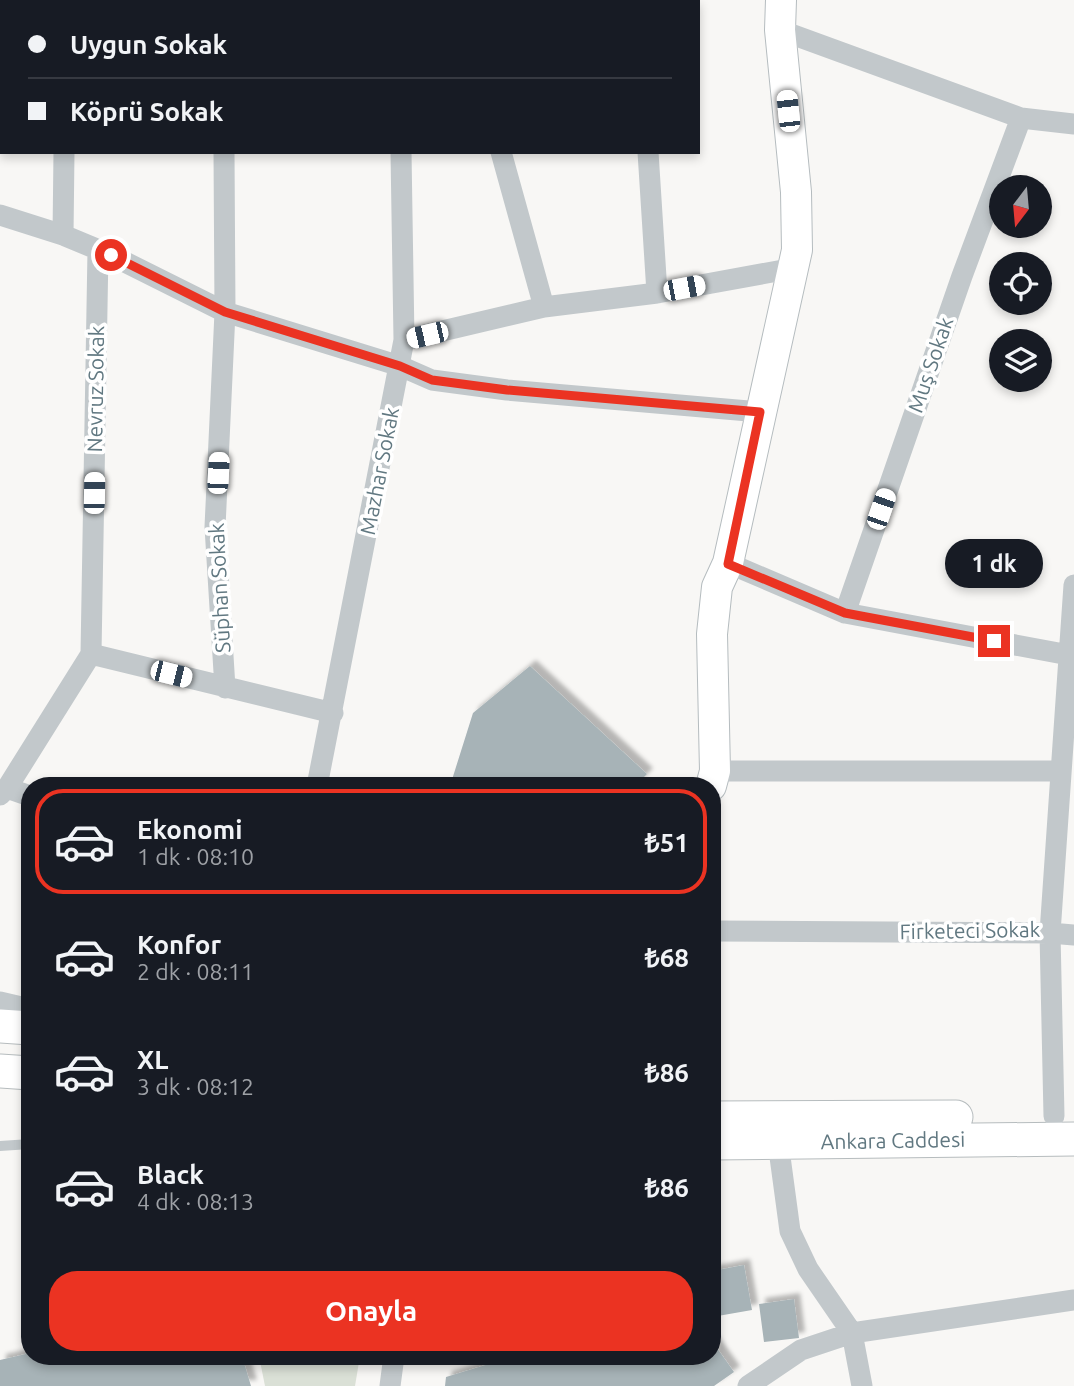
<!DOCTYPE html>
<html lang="tr">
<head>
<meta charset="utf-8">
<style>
  :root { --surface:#171b24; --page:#20242c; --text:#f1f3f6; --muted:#9ea1a6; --line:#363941; --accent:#eb3322 }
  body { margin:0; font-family:Ubuntu,sans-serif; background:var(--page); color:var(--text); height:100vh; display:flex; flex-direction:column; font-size:26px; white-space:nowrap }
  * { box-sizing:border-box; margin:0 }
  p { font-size:23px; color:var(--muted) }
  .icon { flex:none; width:38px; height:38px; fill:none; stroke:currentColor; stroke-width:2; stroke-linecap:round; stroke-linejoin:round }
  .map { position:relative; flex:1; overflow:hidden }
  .side { position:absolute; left:21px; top:777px; width:700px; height:588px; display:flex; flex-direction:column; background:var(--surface); border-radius:28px; box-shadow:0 4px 10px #0003 }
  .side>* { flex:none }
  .banner { position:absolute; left:0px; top:0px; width:700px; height:154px; box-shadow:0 4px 10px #0003; display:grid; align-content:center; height:154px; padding:0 28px; background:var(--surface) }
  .needle { width:46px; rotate:196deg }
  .tools { position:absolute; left:989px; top:175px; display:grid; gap:14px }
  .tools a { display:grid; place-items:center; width:63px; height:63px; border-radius:50%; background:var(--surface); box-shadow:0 4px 10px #0003; font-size:35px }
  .end { position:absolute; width:32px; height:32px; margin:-16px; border:9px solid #eb3322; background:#fff; box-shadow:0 0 0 4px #fff }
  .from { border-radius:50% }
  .bubble { position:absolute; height:49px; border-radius:24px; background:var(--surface); box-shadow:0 4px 10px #0003; font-size:23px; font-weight:700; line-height:49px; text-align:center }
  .car { position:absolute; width:21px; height:42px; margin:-21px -10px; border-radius:9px; box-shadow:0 0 5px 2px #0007; background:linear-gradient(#fff 24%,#345 0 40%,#fff 0 76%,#345 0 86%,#fff 0) }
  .banner b { display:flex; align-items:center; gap:24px; height:66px; font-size:26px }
  .banner b+b { border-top:2px solid var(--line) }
  .banner i { width:18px; height:18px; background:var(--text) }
  ul { padding:12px 0 0; list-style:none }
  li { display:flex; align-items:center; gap:21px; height:105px; margin:0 14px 10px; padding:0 14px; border:4px solid transparent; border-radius:28px }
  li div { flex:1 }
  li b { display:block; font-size:26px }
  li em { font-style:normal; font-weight:700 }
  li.active { border-color:var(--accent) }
  li>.icon { width:63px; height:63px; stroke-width:1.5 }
  .action { display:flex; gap:14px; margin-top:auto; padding:14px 28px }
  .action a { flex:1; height:80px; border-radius:28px; background:var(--accent); color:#fff; font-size:28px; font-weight:700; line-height:80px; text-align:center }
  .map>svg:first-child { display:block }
  .green { fill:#dae0d6 }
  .building { fill:#a7b3b7; filter:url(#shadow) }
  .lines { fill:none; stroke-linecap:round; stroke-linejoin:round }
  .secondary-casing { stroke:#b5bcbf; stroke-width:32 }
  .primary-casing { stroke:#b6bcbe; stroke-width:35 }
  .lane { stroke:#c2c8cb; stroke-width:10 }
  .street { stroke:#c2c8cb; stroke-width:21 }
  .secondary { stroke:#fff; stroke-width:30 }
  .primary { stroke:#fff; stroke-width:33 }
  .route { stroke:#eb3322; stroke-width:9 }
  .labels { text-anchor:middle; stroke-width:7; stroke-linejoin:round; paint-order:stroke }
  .street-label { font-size:21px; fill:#617881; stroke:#fff }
</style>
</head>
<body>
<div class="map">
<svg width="1074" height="1386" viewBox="0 0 1074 1386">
  <defs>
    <filter id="shadow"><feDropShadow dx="6" dy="-6" stdDeviation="2" flood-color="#0004"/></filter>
  </defs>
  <rect width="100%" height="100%" fill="#f8f7f5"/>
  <path class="green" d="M259 1356H360L355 1386H265Z"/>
  <path class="building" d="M530 666 647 774 635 786H450L473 713Z
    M744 1265 752 1310 712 1317V1271Z
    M794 1299 799 1338 764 1342 759 1304Z
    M712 1341 734 1372 714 1386H445L446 1377 515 1356H712Z
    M30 1353V1356H101L102 1362 129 1356H242L251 1386H0V1360Z"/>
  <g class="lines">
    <g class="secondary-casing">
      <path id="secondary" d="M711 786 715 771 712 634 717 587 728 563 797 250 796 192 780 30 781 0"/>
    </g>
    <g class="primary-casing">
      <path id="primary" d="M0 1026 30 1028
        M0 1071 30 1073
        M712 1118 956 1117
        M712 1143 1074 1139"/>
    </g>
    <path class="lane" d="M0 1146 30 1144"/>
    <path class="street" d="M62 0V2
      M223 0V2
      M403 2V0
      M621 2 627 0
      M780 30 1021 118 1074 124
      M224 152 225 312 215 527 225 688
      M501 152 544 307
      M648 152 657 293
      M0 215 63 235 111 255 225 312 400 366 432 380 507 390 760 412
      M63 235 64 152
      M404 340 544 307 657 293 794 268
      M728 563 845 613 1074 656
      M845 613 962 276 1021 118
      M91 654 98 250
      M715 771H1061
      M317 786 404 340 401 152
      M7 788 30 796
      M0 795 7 788 91 654 333 713
      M712 931 1050 933 1074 585
      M0 1002 30 1009
      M1054 1116 1050 933 1074 935
      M778 1142 790 1231 808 1269 852 1333 862 1386
      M390 1386 394 1356
      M748 1386 801 1350 852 1333 1074 1300"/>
    <use href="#secondary" class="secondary"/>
    <use href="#primary" class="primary"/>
  </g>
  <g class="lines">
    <path class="route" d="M111 255 225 312 400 366 432 380 507 390 760 412 728 564 845 613 994 641"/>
  </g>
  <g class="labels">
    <g class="street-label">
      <text transform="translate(931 365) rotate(-71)" y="7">Muş Sokak</text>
      <text transform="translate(96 389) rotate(-89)" y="7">Nevruz Sokak</text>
      <text transform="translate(380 471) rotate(-79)" y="7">Mazhar Sokak</text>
      <text transform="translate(220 588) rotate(-93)" y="7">Süphan Sokak</text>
      <text transform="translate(970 931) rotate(-1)" y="7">Firketeci Sokak</text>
      <text transform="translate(893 1141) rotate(-1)" y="7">Ankara Caddesi</text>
    </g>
  </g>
</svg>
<div class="tools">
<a><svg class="needle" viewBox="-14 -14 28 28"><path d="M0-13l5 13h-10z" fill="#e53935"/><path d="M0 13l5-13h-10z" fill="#9ea1a6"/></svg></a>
<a><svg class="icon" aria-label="locate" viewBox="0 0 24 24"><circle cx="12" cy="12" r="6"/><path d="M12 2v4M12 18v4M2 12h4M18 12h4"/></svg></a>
<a><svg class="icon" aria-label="layers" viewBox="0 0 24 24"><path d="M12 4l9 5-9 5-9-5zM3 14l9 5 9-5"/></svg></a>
</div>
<i class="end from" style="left:111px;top:255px"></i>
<i class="end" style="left:994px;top:641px"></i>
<div class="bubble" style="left:945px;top:539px;width:98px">1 dk</div>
<i class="car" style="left:788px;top:111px;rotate:354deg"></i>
<i class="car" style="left:684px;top:288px;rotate:79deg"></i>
<i class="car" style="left:427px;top:335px;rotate:257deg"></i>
<i class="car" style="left:218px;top:473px;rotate:3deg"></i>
<i class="car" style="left:94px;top:493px;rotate:1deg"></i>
<i class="car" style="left:881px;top:509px;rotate:19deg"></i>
<i class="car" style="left:171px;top:674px;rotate:104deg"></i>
<div class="banner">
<b><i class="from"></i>Uygun Sokak</b>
<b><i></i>Köprü Sokak</b>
</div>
<section class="side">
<ul>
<li class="active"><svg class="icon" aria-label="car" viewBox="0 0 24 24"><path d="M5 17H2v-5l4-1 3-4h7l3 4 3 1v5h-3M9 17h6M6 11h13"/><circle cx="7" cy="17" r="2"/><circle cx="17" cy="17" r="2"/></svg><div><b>Ekonomi</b><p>1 dk · 08:10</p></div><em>₺51</em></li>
<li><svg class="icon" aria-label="car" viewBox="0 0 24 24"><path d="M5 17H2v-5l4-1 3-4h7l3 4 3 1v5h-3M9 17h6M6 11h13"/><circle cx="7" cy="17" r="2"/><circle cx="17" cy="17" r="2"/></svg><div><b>Konfor</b><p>2 dk · 08:11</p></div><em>₺68</em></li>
<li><svg class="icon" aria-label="car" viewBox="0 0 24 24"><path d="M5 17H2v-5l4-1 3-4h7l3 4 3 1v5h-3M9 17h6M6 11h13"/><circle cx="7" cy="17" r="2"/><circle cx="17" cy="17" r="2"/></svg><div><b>XL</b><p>3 dk · 08:12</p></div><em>₺86</em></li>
<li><svg class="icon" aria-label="car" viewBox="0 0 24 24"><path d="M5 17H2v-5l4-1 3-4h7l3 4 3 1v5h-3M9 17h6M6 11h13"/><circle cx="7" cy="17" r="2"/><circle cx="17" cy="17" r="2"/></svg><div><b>Black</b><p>4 dk · 08:13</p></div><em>₺86</em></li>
</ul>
<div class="action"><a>Onayla</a></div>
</section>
</div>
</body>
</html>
